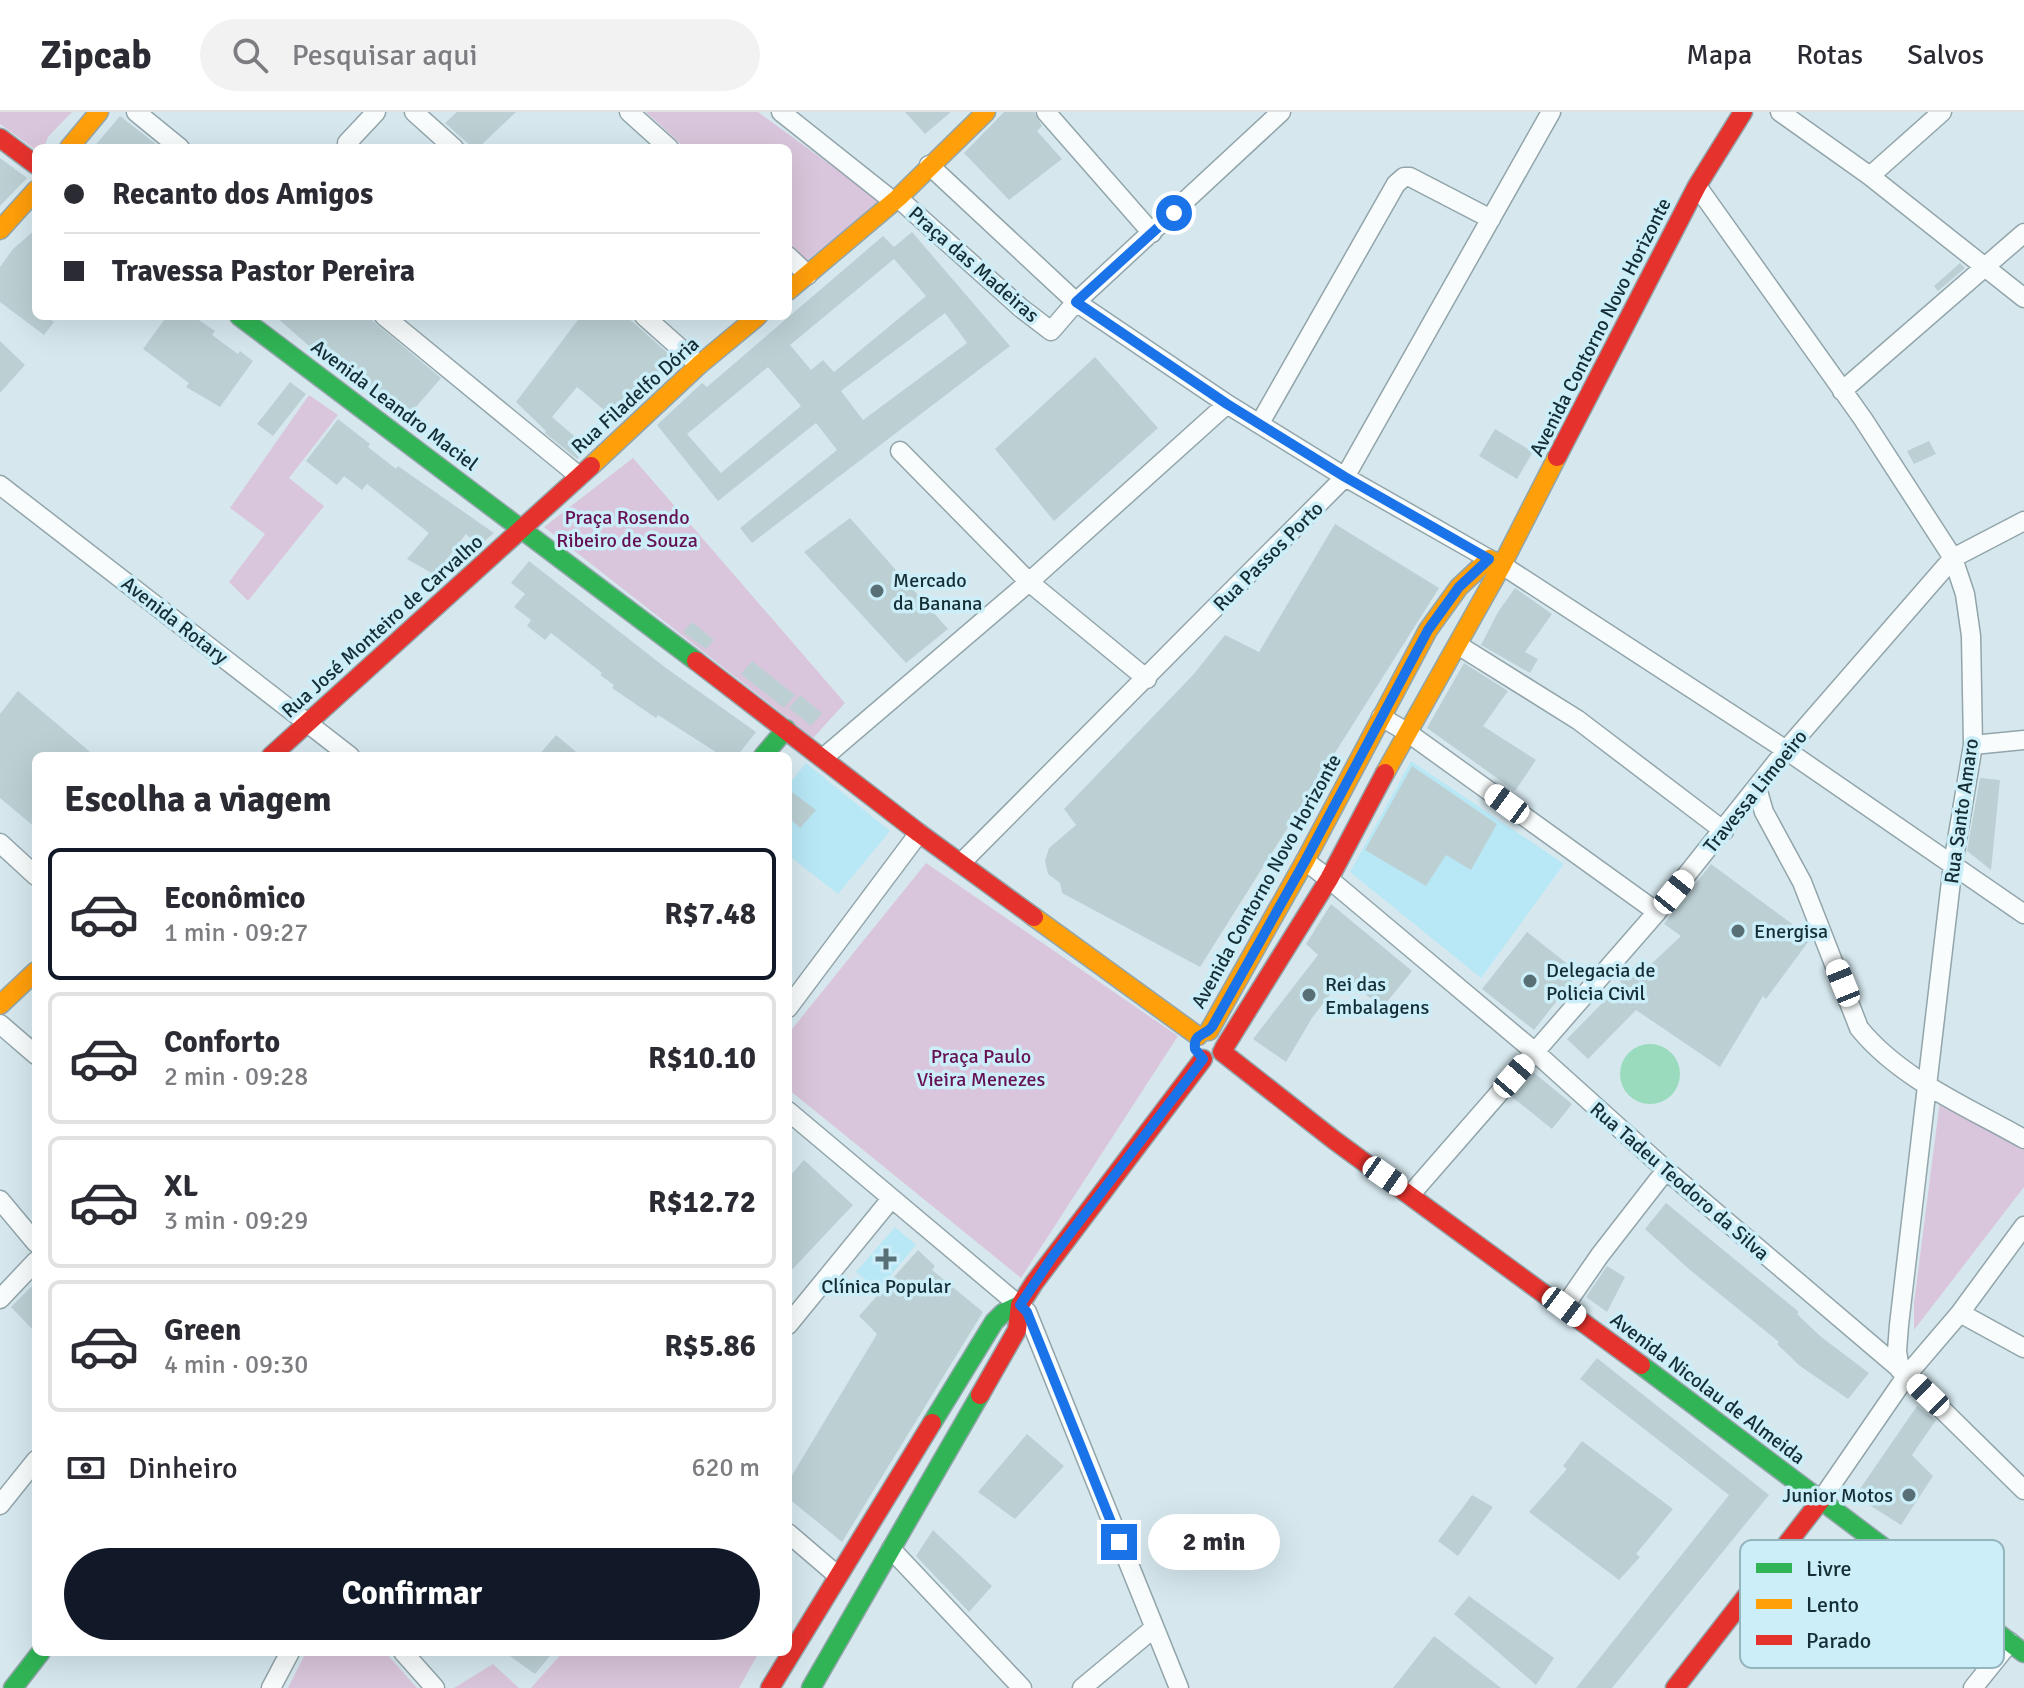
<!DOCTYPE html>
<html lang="pt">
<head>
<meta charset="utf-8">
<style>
  :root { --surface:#fff; --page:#f2f2f3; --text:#2b2b33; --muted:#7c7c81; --line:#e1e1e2; --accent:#111827 }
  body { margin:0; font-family:Signika,sans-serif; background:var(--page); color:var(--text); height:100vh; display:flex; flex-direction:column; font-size:30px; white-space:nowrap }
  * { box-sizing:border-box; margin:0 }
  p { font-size:26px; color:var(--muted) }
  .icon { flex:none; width:44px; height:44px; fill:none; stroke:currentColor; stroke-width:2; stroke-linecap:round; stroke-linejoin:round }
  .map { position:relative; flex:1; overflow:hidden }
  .sheet { position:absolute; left:32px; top:640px; width:760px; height:904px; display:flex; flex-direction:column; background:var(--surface); border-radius:12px; box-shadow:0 8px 32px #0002 }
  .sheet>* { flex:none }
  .guide { position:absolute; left:32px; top:32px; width:760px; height:176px; border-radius:12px; box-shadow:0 8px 32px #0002; display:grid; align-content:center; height:176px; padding:0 32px; background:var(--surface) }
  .end { position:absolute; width:36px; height:36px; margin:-18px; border:10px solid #1a73e8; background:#fff; box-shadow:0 0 0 4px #fff }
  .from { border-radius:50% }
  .bubble { position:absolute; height:56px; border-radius:28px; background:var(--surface); box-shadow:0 8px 32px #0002; font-size:26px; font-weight:700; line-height:56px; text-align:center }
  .car { position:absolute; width:24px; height:48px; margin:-24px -12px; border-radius:10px; box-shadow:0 0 6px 2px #0007; background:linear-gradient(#fff 24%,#345 0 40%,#fff 0 76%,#345 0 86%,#fff 0) }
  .guide b { display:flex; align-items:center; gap:28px; height:76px; font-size:30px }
  .guide b+b { border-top:2px solid var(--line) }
  .guide i { width:20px; height:20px; background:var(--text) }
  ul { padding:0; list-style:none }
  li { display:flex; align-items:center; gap:24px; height:132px; margin:0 16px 12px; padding:0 16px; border:4px solid var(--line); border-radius:12px }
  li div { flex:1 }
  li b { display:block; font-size:30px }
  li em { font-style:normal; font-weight:700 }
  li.active { border-color:var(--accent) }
  li>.icon { width:72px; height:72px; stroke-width:1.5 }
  h2 { padding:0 32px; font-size:36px; line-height:96px }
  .pay { display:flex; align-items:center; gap:20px; height:88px; padding:0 32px; font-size:30px }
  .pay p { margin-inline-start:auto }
  .primary-button { display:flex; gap:16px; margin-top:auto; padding:16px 32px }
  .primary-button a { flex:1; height:92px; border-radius:48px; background:var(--accent); color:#fff; font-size:32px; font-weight:700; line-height:92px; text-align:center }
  header { display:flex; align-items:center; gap:48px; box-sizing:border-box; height:112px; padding:0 40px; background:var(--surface); border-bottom:2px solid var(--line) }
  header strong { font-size:38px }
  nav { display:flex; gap:44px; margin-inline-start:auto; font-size:28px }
  .search { width:560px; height:72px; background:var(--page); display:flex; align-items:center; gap:20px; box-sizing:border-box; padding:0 28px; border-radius:44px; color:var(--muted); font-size:30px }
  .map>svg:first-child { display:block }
  .built { fill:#b8e7f6 }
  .green { fill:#dac6dc }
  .water { fill:#99dbbc }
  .building { fill:#bcd0d4; fill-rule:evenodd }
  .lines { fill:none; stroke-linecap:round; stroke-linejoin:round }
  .street-casing { stroke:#92a5ab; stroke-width:21 }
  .fast-casing { stroke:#92a5ab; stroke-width:21 }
  .slow-casing { stroke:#92a5ab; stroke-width:21 }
  .jam-casing { stroke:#92a5ab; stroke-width:21 }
  .street { stroke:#f9fcfc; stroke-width:18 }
  .fast { stroke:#30b455; stroke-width:18 }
  .slow { stroke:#ff9f0a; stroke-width:18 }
  .jam { stroke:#e5322d; stroke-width:18 }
  .route { stroke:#1a73e8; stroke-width:10 }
  .poi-dot { fill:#596f76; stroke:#cbeef9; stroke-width:3 }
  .labels { text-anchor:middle; stroke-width:7; stroke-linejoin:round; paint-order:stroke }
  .street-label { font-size:20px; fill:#152e35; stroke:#cbeef9 }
  .park-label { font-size:20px; fill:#651052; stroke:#cbeef9 }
  .poi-label { font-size:20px; fill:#152e35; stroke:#cbeef9; text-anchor:start }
  .key { fill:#cbeef9; stroke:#94b4be; stroke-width:2 }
  .key-label { font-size:22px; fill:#152e35 }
</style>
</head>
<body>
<header>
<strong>Zipcab</strong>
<div class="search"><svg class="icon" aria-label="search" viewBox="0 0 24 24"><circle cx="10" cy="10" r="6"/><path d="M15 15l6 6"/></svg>Pesquisar aqui</div>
<nav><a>Mapa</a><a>Rotas</a><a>Salvos</a></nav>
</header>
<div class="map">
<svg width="2024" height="1576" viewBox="0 0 2024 1576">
  <rect width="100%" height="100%" fill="#d6e8ee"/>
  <path class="built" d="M1411 649 1564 752 1481 866 1350 760Z
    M806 651 890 719 838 782 788 743V673Z
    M895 1115 916 1133 878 1178 856 1160Z"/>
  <path class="green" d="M0 0H72L48 25 44 36 36 38 0 12Z
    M646 0H758L882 90 806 149 788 132V36H685Z
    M309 283 338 303 289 366 324 394 248 489 229 470 265 422 230 396Z
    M633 346 845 591 813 626 544 415Z
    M926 751 1178 924 1021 1166 788 977V922Z
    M1940 988 2024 1038V1075L1914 1218V1191Z
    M306 1540H385L417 1576H288Z
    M563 1540H759L739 1576H531Z
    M493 1552 519 1576H454Z"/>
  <path class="water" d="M1620 962a30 30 0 1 1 60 0a30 30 0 1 1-60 0Z"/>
  <path class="building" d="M457 0H516L478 36H473L445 11Z
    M905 0H951L925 22Z
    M1004 0H1034L1042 14 1037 19 1062 47 1009 88 964 41Z
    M120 4 161 36H93Z
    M0 46 27 66 0 94Z
    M36 117V204H46L54 210 44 223 0 190V155L13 137Z
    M912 120 1010 234 752 431 740 416 837 338 816 311 718 389 657 313 702 271 707 275 883 124 894 135ZM894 147 926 184 834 260 823 248 811 258 790 233ZM945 201 967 231 863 308 841 279ZM768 255 801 294 721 361 687 322Z
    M1960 151 1965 156 1938 179 1934 174Z
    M167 204H193L215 219 212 223 238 242 240 239 253 249 220 295 186 275 189 271 143 237Z
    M275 204H367L441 266 404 309 341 262Z
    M581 204H626L679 251 617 309 577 275 552 305 588 336 577 347 545 321 546 319 516 290Z
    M0 229 25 253 0 281Z
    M1095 245 1158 316 1054 409 995 337Z
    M290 270 306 282 273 324 257 312Z
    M338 307 370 332 368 335 396 357 398 354 494 421 479 434 466 422 435 463 407 447 429 421 367 372 362 378 344 364 337 373 306 349Z
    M1495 317 1533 340 1517 367 1479 344Z
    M1929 329 1936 342 1914 352 1907 339Z
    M850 406 948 517 906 551 804 440Z
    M1335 412 1439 476 1200 855 1062 781 1060 771 1048 762 1045 749 1049 736 1076 713 1064 697 1193 563 1225 523 1259 540Z
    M529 449 666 556 756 620 737 644H722L658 603 656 606 612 576 614 573 600 563 602 561 551 521 545 528 527 514 531 508 514 495 525 482 511 471Z
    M1515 476 1552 502 1525 540 1538 547 1530 561 1481 533 1498 500Z
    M692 510 714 528 706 537 683 520Z
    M752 549 795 583 784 596 741 562Z
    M1464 551 1508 579 1483 614 1536 648 1515 679 1427 616Z
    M18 579 95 644H36V716L0 686V602Z
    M800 583 822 601 811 614 789 596Z
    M556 623 581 644H538Z
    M1412 654 1497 712 1471 758 1446 743 1426 774 1365 738Z
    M1980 666 2000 668 1991 758 1967 739Z
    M788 677 816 698 800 716 788 705Z
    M1711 752 1811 826 1766 887 1763 884 1720 955 1636 898 1588 947 1567 927 1622 871 1620 869 1637 851 1646 857 1681 824 1664 812Z
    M1331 792 1412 859 1382 896 1344 864 1312 906 1286 950 1253 927 1318 843 1306 832Z
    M1527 820 1579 861 1534 918 1482 877Z
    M1533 960 1572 992 1552 1017 1512 985Z
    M804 1048 853 1093 788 1162V1066Z
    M1666 1091 1799 1200 1797 1202 1820 1224 1869 1261 1848 1287 1800 1254 1777 1232 1779 1230 1690 1158 1645 1117Z
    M918 1138 935 1154 932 1158 983 1200 842 1430 788 1386V1370L877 1222 859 1204Z
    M1607 1154 1625 1165 1607 1200 1586 1185Z
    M36 1170V1221L11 1195Z
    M1597 1246 1769 1383 1612 1576H1576L1729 1383 1580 1267Z
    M1917 1294 1936 1308 1912 1343 1933 1364 1901 1413 1855 1384Z
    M1027 1322 1064 1354 1015 1407 978 1380Z
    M1582 1329 1673 1397 1636 1442 1640 1445 1619 1468 1529 1400 1567 1357 1563 1354Z
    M1472 1383 1493 1395 1458 1444 1438 1429Z
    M933 1418 992 1474 969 1500 916 1444Z
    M1469 1484 1554 1546 1536 1573 1454 1502Z
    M1434 1524 1501 1576H1393Z
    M504 1540H553L535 1562Z"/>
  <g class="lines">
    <g class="street-casing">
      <path id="street" d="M136 0 180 36
        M414 0 454 36
        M629 0 669 36
        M781 0 893 89
        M1046 0 1152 121
        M1780 0 1870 64 2024 186
        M347 31 376 0
        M929 53 1076 190 1227 292 1345 365 1489 447
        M1870 64 1942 0
        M1697 74 1863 307 1953 446 1965 482 1971 524 1973 633 1953 752 1899 1213 1897 1239 1900 1258
        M898 86 1021 196 1051 219 1076 190 1281 0
        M788 144 808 163
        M384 204 579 364
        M644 204 699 253
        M1842 279 2024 121
        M1260 311 1396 72 1404 65H1410L1491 107
        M900 339 1029 470 1147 567
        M0 373 350 644
        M1502 453 1786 638 2024 802
        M1458 533 1578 608 1724 719
        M1381 605 1407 620 1657 800
        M1973 633 2024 628
        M823 646 1029 470 1227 292
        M1757 676 1764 700 1802 770 1859 916C1900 967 1968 995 2024 1027
        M0 731 36 764
        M1305 749 1329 767 1535 940 1666 1058 1907 1263 2024 1378
        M961 751 1345 365 1551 0
        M788 896 919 721
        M0 912 36 943
        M788 999 1027 1200 1179 1576
        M1411 1082 1657 800 1786 638 1953 446 2024 409
        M0 1088 36 1131
        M0 1187 36 1149
        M1564 1195 1600 1143 1666 1058
        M1960 1201 2024 1236
        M788 1213 891 1087
        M1821 1388 1907 1263 1960 1201 2024 1114
        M0 1393 36 1348
        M788 1421 837 1463
        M891 1437 1022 1576
        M403 1540 435 1576
        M271 1576 290 1540
        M1082 1576 1154 1516
        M1973 1576 2010 1530"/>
    </g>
    <g class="fast-casing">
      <path id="fast" d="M239 204 696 549
        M763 644 786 617
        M1641 1253 2024 1541
        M932 1311 994 1210 1003 1201 1020 1193
        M13 1576 41 1540
        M811 1576 980 1283"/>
    </g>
    <g class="slow-casing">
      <path id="slow" d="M69 36 99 0
        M0 118 36 78
        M788 179 898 86 986 0
        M591 354 699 253 758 204
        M1385 661 1502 453 1557 345
        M1034 805 1198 924
        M0 893 36 859
        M1209 919 1305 749 1428 518 1459 475 1489 447 1502 453"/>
    </g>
    <g class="jam-casing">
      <path id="jam" d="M0 26 36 53
        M1557 345 1697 74 1743 0
        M696 549 919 721 1034 805
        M271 644 591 354
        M1224 936 1329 767 1385 661
        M1222 940 1334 1028 1641 1253
        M980 1283 1017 1218 1020 1193 1034 1171 1203 947
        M770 1576 932 1311
        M1675 1576 1821 1388"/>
    </g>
    <use href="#street" class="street"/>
    <use href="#fast" class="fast"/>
    <use href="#slow" class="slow"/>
    <use href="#jam" class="jam"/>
  </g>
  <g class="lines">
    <path class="route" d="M1119 1430 1027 1200 1020 1193 1053 1144 1203 947 1195 937C1193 921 1205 924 1212 915L1305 749 1428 518 1459 475 1489 447 1345 365 1227 292 1076 190 1174 101"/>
  </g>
  <g class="poi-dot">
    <circle cx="877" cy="479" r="8"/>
    <circle cx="1738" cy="819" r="8"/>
    <circle cx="1530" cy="869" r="8"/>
    <circle cx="1309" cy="883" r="8"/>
    <path d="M882 1135h8v8h8v8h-8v8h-8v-8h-8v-8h8z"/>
    <circle cx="1909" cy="1383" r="8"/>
  </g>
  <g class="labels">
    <g class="street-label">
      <text transform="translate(974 152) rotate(41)" y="7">Praça das Madeiras</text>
      <text transform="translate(1600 215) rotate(-63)" y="7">Avenida Contorno Novo Horizonte</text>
      <text transform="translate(635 283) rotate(-42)" y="7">Rua Filadelfo Dória</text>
      <text transform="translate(395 293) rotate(37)" y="7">Avenida Leandro Maciel</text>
      <text transform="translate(1268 444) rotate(-45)" y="7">Rua Passos Porto</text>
      <text transform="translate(175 508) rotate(38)" y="7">Avenida Rotary</text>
      <text transform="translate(382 514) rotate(-42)" y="7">Rua José Monteiro de Carvalho</text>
      <text transform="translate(1755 679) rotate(-51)" y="7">Travessa Limoeiro</text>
      <text transform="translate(1961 699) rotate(-82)" y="7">Rua Santo Amaro</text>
      <text transform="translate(1266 769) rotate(-61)" y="7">Avenida Contorno Novo Horizonte</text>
      <text transform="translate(1680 1069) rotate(41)" y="7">Rua Tadeu Teodoro da Silva</text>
      <text transform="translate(1708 1276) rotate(37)" y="7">Avenida Nicolau de Almeida</text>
    </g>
    <g class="park-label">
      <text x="627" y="412">Praça Rosendo<tspan x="627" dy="23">Ribeiro de Souza</tspan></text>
      <text x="981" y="951">Praça Paulo<tspan x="981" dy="23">Vieira Menezes</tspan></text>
    </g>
    <g class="poi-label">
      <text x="893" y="475">Mercado<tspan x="893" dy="23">da Banana</tspan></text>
      <text x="1754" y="826">Energisa</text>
      <text x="1546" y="865">Delegacia de<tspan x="1546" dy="23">Policia Civil</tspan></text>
      <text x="1325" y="879">Rei das<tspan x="1325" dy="23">Embalagens</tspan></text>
      <text x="886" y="1181" text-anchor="middle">Clínica Popular</text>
      <text x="1893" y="1390" text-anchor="end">Junior Motos</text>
    </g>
  </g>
  <rect x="1740" y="1428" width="264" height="128" rx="12" class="key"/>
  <rect x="1756" y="1451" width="36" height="10" fill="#30b455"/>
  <rect x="1756" y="1487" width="36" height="10" fill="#ff9f0a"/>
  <rect x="1756" y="1523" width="36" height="10" fill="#e5322d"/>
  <g class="key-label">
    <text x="1806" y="1464">Livre</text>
    <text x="1806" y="1500">Lento</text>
    <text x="1806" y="1536">Parado</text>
  </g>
</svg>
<i class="end from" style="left:1174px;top:101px"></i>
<i class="end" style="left:1119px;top:1430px"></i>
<div class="bubble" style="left:1148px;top:1402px;width:132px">2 min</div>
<i class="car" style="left:1507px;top:692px;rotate:306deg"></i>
<i class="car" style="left:1674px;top:780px;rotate:39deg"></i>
<i class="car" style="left:1843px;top:871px;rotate:338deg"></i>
<i class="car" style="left:1514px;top:964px;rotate:41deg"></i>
<i class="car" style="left:1385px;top:1064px;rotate:125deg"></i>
<i class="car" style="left:1564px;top:1195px;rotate:127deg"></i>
<i class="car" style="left:1928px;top:1283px;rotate:314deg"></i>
<div class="guide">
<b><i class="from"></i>Recanto dos Amigos</b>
<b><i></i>Travessa Pastor Pereira</b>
</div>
<section class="sheet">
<h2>Escolha a viagem</h2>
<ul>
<li class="active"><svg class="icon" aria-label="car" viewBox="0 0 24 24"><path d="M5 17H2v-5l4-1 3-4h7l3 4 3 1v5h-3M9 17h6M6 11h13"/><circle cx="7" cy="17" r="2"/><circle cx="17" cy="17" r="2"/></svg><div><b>Econômico</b><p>1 min · 09:27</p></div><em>R$7.48</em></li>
<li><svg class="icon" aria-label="car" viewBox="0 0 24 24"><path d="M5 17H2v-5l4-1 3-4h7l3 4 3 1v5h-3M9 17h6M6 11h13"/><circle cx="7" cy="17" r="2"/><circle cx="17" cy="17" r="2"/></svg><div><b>Conforto</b><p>2 min · 09:28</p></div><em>R$10.10</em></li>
<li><svg class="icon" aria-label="car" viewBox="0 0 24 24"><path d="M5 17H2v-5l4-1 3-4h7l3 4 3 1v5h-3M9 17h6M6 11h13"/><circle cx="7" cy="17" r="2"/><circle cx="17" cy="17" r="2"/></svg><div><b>XL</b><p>3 min · 09:29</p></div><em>R$12.72</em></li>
<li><svg class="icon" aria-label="car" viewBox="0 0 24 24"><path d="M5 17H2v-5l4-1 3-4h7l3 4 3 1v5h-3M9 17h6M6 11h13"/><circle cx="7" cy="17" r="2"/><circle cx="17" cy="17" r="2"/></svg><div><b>Green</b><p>4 min · 09:30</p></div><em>R$5.86</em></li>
</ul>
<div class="pay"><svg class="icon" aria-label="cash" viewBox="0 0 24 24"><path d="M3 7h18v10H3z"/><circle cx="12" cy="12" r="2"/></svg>Dinheiro<p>620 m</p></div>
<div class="primary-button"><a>Confirmar</a></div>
</section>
</div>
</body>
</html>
